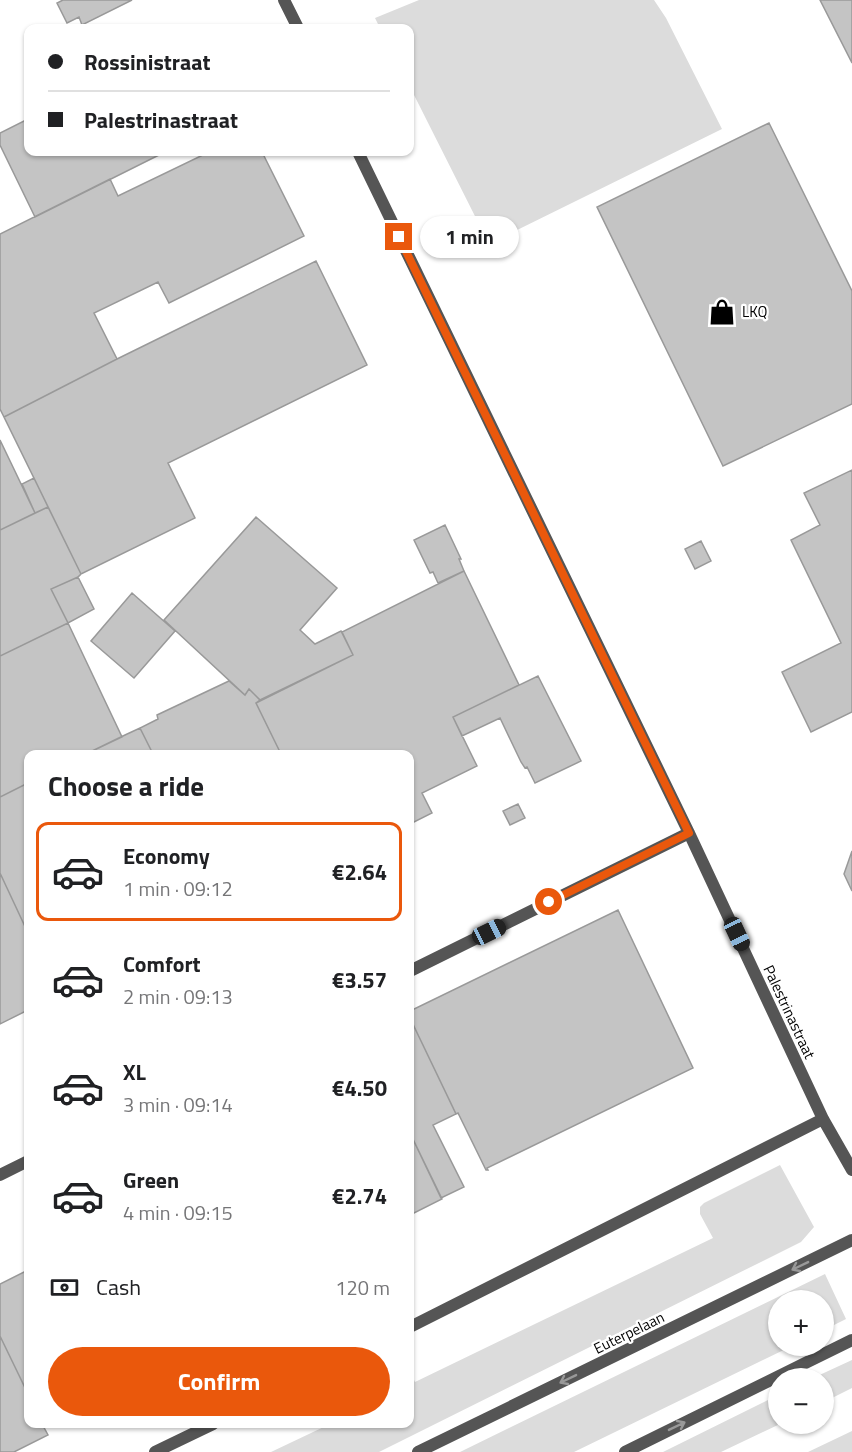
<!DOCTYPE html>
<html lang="en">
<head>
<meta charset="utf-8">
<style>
  :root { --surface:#fff; --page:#f6f6f6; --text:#202124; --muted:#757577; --line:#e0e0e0; --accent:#ea580c }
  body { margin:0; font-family:"Titillium Web",sans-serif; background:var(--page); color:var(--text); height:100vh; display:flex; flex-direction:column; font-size:22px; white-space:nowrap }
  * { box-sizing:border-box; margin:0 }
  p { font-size:20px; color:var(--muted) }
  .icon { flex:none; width:33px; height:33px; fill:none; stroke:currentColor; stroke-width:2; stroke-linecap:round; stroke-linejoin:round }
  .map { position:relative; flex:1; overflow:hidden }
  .side { position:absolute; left:24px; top:750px; width:390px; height:678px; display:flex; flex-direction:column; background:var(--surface); border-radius:12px; box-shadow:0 2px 4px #0004 }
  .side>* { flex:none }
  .hud { position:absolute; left:24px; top:24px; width:390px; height:132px; border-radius:12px; box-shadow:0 2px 4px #0004; display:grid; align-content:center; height:132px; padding:0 24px; background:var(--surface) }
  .tools { position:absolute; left:768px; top:1290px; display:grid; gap:12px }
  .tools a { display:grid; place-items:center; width:66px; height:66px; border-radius:50%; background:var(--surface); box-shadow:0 2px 4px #0004; font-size:30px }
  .end { position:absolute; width:27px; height:27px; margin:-14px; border:8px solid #ea580c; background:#fff; box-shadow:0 0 0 3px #fff }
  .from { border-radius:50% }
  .bubble { position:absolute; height:42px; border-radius:21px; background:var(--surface); box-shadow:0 2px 4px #0004; font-size:20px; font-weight:700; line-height:42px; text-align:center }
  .car { position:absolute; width:18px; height:36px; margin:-18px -9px; border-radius:8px; box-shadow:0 0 4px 2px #0007; background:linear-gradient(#222 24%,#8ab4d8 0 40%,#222 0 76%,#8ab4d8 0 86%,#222 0) }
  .hud b { display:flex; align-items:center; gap:21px; height:57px; font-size:22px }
  .hud b+b { border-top:2px solid var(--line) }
  .hud i { width:15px; height:15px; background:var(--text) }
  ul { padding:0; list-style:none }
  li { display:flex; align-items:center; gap:18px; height:99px; margin:0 12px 9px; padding:0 12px; border:3px solid transparent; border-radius:12px }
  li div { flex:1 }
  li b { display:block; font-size:22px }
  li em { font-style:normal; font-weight:700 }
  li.current { border-color:var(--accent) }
  li>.icon { width:54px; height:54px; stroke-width:1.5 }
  h2 { padding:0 24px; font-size:27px; line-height:72px }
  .pay { display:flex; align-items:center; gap:15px; height:66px; padding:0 24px; font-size:22px }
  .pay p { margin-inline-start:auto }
  .primary-button { display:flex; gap:12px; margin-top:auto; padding:12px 24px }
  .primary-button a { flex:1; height:69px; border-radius:36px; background:var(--accent); color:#fff; font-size:24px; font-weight:700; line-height:69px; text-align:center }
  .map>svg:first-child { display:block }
  .green { fill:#dcdcdc }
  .building { fill:#c4c4c4; stroke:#999; stroke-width:1.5 }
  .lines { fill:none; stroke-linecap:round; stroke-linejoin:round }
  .minor { stroke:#555; stroke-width:12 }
  .tertiary { stroke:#555; stroke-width:12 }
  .oneway { stroke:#999 }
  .route { stroke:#ea580c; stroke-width:8 }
  .labels { text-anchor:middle; stroke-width:4.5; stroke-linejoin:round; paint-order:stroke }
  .poi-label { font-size:15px; fill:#000; stroke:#fff; text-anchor:start }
  .street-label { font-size:15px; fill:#000; stroke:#fff }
</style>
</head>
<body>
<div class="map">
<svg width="852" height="1452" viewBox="0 0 852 1452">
  <rect width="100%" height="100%" fill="#fff"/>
  <path class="green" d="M419 0H654L666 18 722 129 489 244 410 87V28H380L375 18Z
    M780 1165 814 1227 801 1242 379 1452H271L330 1424H410V1371L415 1382 713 1238 700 1214V1207L704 1203Z
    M825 1274 846 1319 824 1330V1300H778V1346H792L574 1452H460Z
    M852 1360V1388L824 1402V1378H813Z
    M778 1395V1424H780L721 1452H663Z
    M852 1431V1452H808Z"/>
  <path class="building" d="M63 0H132L82 25 79 17 67 23 57 3Z
    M820 0H852V63Z
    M28 119V152H165L35 217 0 145V133Z
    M769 123 852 291V404L723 466 597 207Z
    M209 152H262L304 236 169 303 158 282 94 313 117 359 4 417 0 409V234L110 179 118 196Z
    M316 261 367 365 168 463 195 518 81 574 4 417 117 359Z
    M0 440 35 513 0 530Z
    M852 470V712L811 732 782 672 841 643 791 540 820 525 804 493Z
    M34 478 48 507 35 513 22 484Z
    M48 507 81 574 78 577 51 589 68 623 0 656V530Z
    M256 517 337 588 300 630 315 644 341 631 353 655 260 700 249 689 245 695 164 620Z
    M445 525 461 559H459L464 571 438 583 433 572 430 573 414 540Z
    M701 541 711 561 695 569 685 549Z
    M464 571 519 685 453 717 477 766 422 793 432 813 410 824V754H281L256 703 353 655 342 632Z
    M78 577 94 609 68 623 51 589Z
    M132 593 175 631 134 678 91 641Z
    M68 623 122 737 86 754H28V783L0 797V656Z
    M538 676 581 761 535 783 527 767 525 768 521 762 500 718 462 736 453 717Z
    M229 681 245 695 249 689 260 700 256 703 281 754H153L140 728 158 719 157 715Z
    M140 728 153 754H86L125 735Z
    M28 783V933L0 873V797Z
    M518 804 525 818 510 825 503 811Z
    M852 851V891L844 874Z
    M0 873 28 933V1010L0 1024Z
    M618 910 693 1068 487 1168 488 1170H486L458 1113 456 1114 410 1018V1011Z
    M410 1018 456 1114 433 1125 464 1187 441 1198 410 1133Z
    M410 1133 442 1199 410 1215Z
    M28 1270V1394L0 1336V1284Z
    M0 1336 28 1394V1424H42L48 1435 14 1452H0Z"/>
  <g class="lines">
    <path class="minor" d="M284 0 298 28
      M358 152 689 833 823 1119 852 1170
      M410 971 689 833
      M0 1175 28 1161
      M410 1327 823 1119
      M155 1452 213 1424"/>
    <path class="tertiary" d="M418 1452 852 1240
      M625 1452 852 1340"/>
  </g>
  <defs><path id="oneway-shaft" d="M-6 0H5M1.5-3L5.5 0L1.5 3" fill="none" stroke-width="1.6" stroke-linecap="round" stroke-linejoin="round" transform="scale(1.5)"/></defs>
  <g class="oneway">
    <use href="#oneway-shaft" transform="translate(800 1266) rotate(154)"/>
    <use href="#oneway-shaft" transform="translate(568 1379) rotate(154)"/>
    <use href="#oneway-shaft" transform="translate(677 1426) rotate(-26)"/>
  </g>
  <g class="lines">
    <path class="route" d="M399 237 689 833 549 902"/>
  </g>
  <defs>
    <g id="shop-bare" transform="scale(2.07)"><path d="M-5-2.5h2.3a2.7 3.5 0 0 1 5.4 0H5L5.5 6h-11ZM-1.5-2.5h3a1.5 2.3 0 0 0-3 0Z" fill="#000" stroke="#fff" stroke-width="2.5" paint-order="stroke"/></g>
  </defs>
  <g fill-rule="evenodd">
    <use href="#shop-bare" x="722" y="312"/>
  </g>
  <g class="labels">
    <g class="poi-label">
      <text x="742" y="317">LKQ</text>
    </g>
    <g class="street-label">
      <text transform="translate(789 1012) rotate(65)" y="5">Palestrinastraat</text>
      <text transform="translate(629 1333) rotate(-26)" y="5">Euterpelaan</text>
    </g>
  </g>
</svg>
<div class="tools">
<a>+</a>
<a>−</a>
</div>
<i class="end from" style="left:549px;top:902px"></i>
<i class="end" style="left:399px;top:237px"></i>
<div class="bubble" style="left:420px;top:216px;width:99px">1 min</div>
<i class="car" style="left:489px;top:932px;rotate:64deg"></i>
<i class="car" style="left:737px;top:934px;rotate:155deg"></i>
<div class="hud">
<b><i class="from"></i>Rossinistraat</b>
<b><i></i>Palestrinastraat</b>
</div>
<section class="side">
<h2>Choose a ride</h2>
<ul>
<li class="current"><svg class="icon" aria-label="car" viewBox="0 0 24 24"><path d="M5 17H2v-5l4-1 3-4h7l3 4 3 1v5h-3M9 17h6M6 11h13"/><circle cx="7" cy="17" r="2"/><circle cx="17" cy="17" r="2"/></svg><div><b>Economy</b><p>1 min · 09:12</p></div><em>€2.64</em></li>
<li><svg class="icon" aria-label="car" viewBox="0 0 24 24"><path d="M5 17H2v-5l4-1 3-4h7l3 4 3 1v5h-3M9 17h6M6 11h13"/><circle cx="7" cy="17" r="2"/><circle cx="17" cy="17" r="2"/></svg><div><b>Comfort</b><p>2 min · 09:13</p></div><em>€3.57</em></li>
<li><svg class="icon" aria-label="car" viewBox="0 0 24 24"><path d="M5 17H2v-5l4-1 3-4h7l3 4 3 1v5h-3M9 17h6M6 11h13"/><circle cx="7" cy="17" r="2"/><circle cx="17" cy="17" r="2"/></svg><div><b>XL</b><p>3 min · 09:14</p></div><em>€4.50</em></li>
<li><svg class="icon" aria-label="car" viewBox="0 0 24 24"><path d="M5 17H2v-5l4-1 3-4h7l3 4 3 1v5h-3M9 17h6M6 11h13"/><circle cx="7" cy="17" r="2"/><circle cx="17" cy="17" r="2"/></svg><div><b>Green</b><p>4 min · 09:15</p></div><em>€2.74</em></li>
</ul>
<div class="pay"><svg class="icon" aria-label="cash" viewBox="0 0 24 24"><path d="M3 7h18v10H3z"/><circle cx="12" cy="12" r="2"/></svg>Cash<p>120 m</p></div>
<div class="primary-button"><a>Confirm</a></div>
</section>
</div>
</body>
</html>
